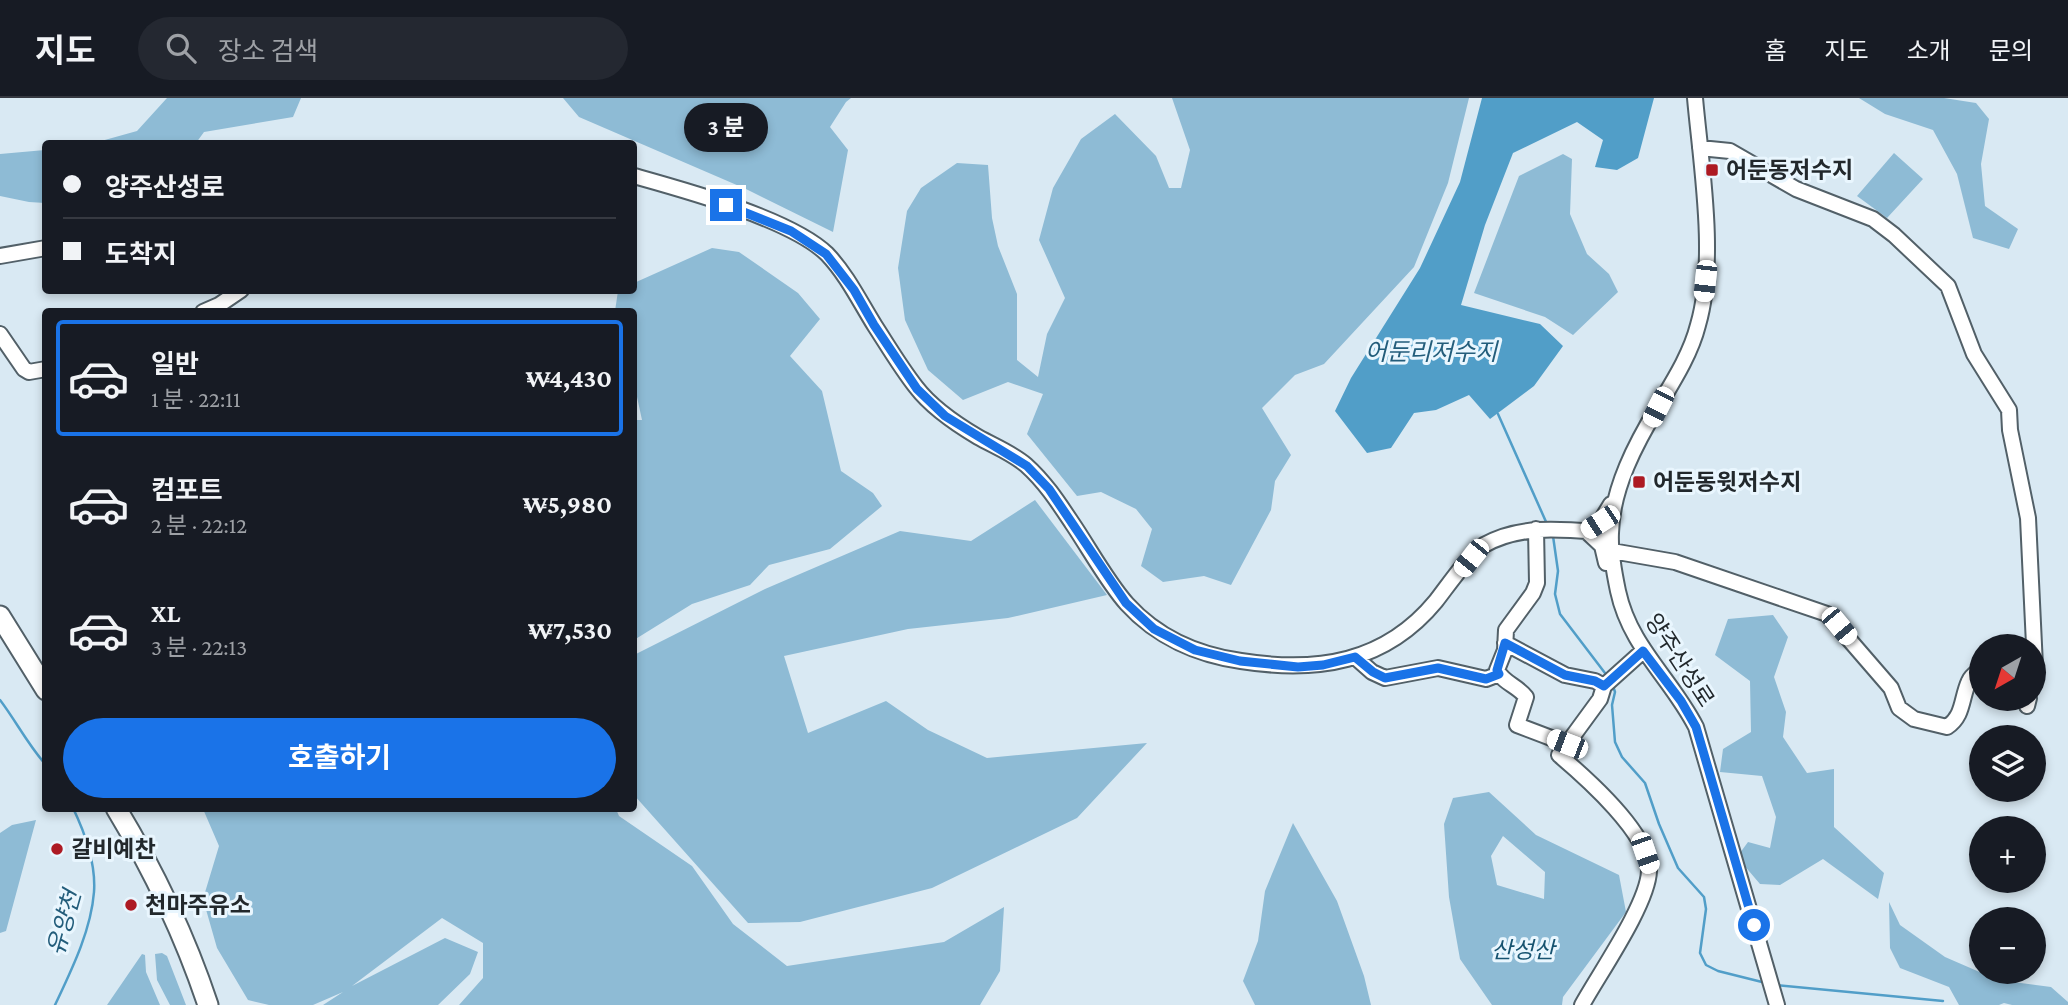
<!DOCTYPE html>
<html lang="ko">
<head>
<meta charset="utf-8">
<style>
  :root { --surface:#171b24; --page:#242831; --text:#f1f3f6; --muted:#9ea1a6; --line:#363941; --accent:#1a73e8 }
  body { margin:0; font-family:"Crimson Pro","Noto Sans KR",serif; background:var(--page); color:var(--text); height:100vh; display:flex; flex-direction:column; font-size:26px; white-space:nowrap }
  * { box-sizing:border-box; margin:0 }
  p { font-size:23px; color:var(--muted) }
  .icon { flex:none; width:38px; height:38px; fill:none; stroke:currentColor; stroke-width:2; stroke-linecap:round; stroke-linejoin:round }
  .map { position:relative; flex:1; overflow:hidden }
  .details { position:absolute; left:42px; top:210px; width:595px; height:504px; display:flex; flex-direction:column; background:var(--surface); border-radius:7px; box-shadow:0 4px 10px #0003 }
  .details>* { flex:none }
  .top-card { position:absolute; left:42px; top:42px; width:595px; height:154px; border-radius:7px; box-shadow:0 4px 10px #0003; display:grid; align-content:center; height:154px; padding:0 21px; background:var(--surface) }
  .needle { width:46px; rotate:219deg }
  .controls { position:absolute; left:1969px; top:536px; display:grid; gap:14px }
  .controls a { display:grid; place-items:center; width:77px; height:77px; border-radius:50%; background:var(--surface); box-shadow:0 4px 10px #0003; font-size:35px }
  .end { position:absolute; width:32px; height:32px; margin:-16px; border:9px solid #1a73e8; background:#fff; box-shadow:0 0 0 4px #fff }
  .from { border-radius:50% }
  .bubble { position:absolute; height:49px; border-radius:24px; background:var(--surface); box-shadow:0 4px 10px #0003; font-size:23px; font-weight:700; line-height:49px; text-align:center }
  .car { position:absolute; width:21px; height:42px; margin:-21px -10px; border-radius:9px; box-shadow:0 0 5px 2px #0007; background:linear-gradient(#fff 24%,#345 0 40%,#fff 0 76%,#345 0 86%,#fff 0) }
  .top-card b { display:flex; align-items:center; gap:24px; height:66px; font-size:26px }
  .top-card b+b { border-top:2px solid var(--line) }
  .top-card i { width:18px; height:18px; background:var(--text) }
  ul { padding:12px 0 0; list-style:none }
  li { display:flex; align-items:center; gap:21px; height:116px; margin:0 14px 10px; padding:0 7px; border:4px solid transparent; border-radius:7px }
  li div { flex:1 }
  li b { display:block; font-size:26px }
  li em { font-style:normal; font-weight:700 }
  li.current { border-color:var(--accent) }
  li>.icon { width:63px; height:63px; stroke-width:1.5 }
  .cta { display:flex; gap:14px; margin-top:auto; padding:14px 21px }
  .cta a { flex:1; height:80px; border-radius:42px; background:var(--accent); color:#fff; font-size:28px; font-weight:700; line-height:80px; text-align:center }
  header { display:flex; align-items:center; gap:42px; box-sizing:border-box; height:98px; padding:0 35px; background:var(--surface); border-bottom:2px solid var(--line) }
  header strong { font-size:33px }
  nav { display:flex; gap:38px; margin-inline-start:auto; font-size:24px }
  .search { width:490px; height:63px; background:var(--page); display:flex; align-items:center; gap:18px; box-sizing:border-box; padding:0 24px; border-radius:38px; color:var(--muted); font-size:26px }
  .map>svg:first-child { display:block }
  .green { fill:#8ebbd5; fill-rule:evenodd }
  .water { fill:#519ec8 }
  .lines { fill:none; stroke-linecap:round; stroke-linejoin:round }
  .stream { stroke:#519ec8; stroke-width:2.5 }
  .minor-casing { stroke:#526068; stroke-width:18 }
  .major-casing { stroke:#526068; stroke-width:23 }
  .minor { stroke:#fff; stroke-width:14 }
  .major { stroke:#fff; stroke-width:19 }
  .route { stroke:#1a73e8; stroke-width:9 }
  .poi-dot { fill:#ad1a23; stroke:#e9f6fe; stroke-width:2.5 }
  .labels { text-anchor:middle; stroke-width:6; stroke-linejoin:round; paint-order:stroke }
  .poi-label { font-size:23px; font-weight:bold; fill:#22282c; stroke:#e9f6fe; text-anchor:start }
  .street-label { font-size:23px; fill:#22282c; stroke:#e9f6fe }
  .park-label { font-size:23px; font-style:italic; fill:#175370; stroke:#e9f6fe }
  .water-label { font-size:24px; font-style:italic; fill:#235d7b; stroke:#e9f6fe }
</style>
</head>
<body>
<header>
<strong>지도</strong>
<div class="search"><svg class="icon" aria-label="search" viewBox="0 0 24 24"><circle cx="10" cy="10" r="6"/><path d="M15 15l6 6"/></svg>장소 검색</div>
<nav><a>홈</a><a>지도</a><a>소개</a><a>문의</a></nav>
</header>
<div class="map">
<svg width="2068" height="907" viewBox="0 0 2068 907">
  <rect width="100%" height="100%" fill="#d9e9f3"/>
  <path class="green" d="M167 0H301L293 19 204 34 196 45H94L137 33Z
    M563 0H851L846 4 830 29 848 52 833 134 746 91 579 19Z
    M1172 0H1469L1448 85 1414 169 1324 266 1295 277 1262 310 1291 357 1275 383 1271 412 1231 487 1204 478 1163 484 1141 468 1152 431 1136 411 1101 394 1077 398 1027 336 1043 296 1008 284 963 302 928 272 905 222 898 170 907 113 921 90 957 65 988 67 992 120 998 148 1017 196V262L1038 279 1047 236 1065 200 1039 142 1053 90 1081 41 1115 16 1156 58 1169 90H1181L1190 52Z
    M1859 0H1944L1976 5 1989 21 1981 66 1985 108 2018 131 2009 151 1973 140 1957 76 1933 32 1885 16Z
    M45 52V105L29 104 0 98V56Z
    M1894 55 1923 81 1887 120 1857 98Z
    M1563 56 1572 61 1570 116 1587 156 1609 176 1618 194 1573 237 1545 219 1474 195 1519 78Z
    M712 150 739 154 798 195 820 221 790 258 822 293 841 373 873 395 882 408 830 451 769 467 750 487 692 506 634 542V322H642L634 285V214L615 213 618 193 634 192V185Z
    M1035 402 1107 497 1008 520 908 531 784 558 808 635 886 603 928 632 987 660 1147 645 1077 720 932 790 800 824 748 825 634 697V557L765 491 900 433 971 443Z
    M1773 517 1788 539 1774 579 1786 614 1783 639 1807 675 1834 671V729L1884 775 1878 801 1823 761 1780 787 1760 786 1737 759 1748 744 1770 750 1776 719 1762 678 1720 674 1723 651 1751 634 1750 583 1715 557 1728 521Z
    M1489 694 1536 737 1619 777 1626 814 1563 899 1562 907H1492L1460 861 1449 799 1444 726 1453 700ZM1503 738 1545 774 1544 801 1497 787 1491 758Z
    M203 711H616L619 718 692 768 733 826 787 868 944 844 1004 809 1000 873 980 907H459L483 880V845L442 820 352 888 445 840 478 854 470 876 438 907H323L343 894 313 907H269L248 902 217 850 203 801 219 748Z
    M36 722 6 833 0 835V735L12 727Z
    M1293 725 1337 803 1364 878 1371 907H1255L1243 883 1258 843 1265 793Z
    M1889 804 1900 827 1945 859 1998 882 2051 889 2068 904V907H2012L2004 905 1999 907H1959L1949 889 1900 870 1890 850Z
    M162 855 167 858 186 907H170L157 882 155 856Z
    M142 856 145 857 146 874 160 907H107Z"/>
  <path class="water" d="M1482 0H1654L1638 60 1617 72 1595 69 1603 42 1577 24 1513 55 1485 127 1461 207 1540 226 1563 248 1534 288 1490 321 1469 297 1436 312 1414 315 1391 350 1367 355 1335 313 1351 280 1420 170 1460 84Z"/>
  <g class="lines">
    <path class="stream" d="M1498 316 1547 426
      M1553 438 1558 473 1555 496 1560 516 1608 579
      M1613 588 1615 594 1612 607 1615 644 1622 659 1645 685 1659 726 1678 770 1704 799 1706 811 1700 855 1706 867 1718 873 1766 885
      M0 602C16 623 28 647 46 667
      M1776 887 1943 903
      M55 907C71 873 91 833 94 794 96 766 85 735 73 710"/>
    <g class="minor-casing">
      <path id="minor" d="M1695 0C1701 67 1717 162 1698 227 1691 255 1674 282 1659 307 1636 345 1612 390 1611 435 1610 454 1614 474 1618 493 1630 549 1671 580 1696 629L1777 907
        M1700 50 1730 53 1796 91 1873 121 1894 137 1948 188 1974 256 2009 312 2010 332 2028 420 2035 568 2034 569
        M634 78C684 92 791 121 827 156 847 177 860 204 875 228 888 248 901 270 916 289 932 310 956 326 978 339 994 348 1012 355 1026 367 1045 384 1058 404 1072 425 1089 450 1108 485 1127 506 1157 539 1198 557 1241 563 1317 575 1385 565 1436 503 1447 489 1471 454 1484 447 1523 425 1568 432 1611 435
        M0 158 46 150
        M203 214 219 207 241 192
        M0 236 24 271 29 274 46 271
        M1536 431 1537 485 1533 495 1506 532 1505 552 1497 572C1503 585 1518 588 1526 599L1517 627 1567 646
        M1612 453 1675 464 1827 516 1891 590 1899 610 1914 621 1947 629C1964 618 1961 600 1969 583 1971 578 1977 574 1981 571
        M1606 465 1602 448 1586 433 1600 424 1611 406
        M1505 545 1565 577 1595 583 1604 588
        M1355 559 1372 574 1385 580 1438 570 1486 581 1499 576
        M2027 608 2029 600
        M1582 907C1599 876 1648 806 1649 773 1651 737 1585 679 1559 657L1600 601 1604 588 1643 553"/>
    </g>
    <g class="major-casing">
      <path id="major" d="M0 518 46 592
        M116 710C154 773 185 838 208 907"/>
    </g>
    <use href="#minor" class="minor"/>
    <use href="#major" class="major"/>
  </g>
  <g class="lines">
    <path class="route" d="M726 107 791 133 826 156 854 192 874 227 917 291 945 318 1027 368 1049 391 1126 505 1154 531 1195 552 1240 563 1298 569 1323 567 1355 559 1373 574 1385 580 1438 570 1486 581 1499 576 1497 572 1505 545 1565 577 1595 583 1604 588 1643 553 1681 603 1696 629 1754 827"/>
  </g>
  <g class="poi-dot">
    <rect x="1705" y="65" width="14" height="14" rx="3.5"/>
    <rect x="1632" y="377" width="14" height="14" rx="3.5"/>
    <circle cx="57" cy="751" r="7"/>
    <circle cx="131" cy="807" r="7"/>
  </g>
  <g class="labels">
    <g class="poi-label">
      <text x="1726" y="80">어둔동저수지</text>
      <text x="1653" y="392">어둔동윗저수지</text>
      <text x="71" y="759">갈비예찬</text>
      <text x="145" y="815">천마주유소</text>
    </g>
    <g class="street-label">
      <text transform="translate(1680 562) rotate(57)" y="8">양주산성로</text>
    </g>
    <g class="park-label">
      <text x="1523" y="860">산성산</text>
    </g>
    <g class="water-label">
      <text x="1431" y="262">어둔리저수지</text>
      <text transform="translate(64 825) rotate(-74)" y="8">유양천</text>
    </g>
  </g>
</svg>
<div class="controls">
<a><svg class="needle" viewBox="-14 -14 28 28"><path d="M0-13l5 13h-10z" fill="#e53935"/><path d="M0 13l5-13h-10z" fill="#9ea1a6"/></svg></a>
<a><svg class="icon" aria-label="layers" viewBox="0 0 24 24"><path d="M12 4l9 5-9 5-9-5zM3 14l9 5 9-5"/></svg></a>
<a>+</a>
<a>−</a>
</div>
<i class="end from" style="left:1754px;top:827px"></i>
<i class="end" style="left:726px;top:107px"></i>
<div class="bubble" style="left:684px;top:5px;width:84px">3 분</div>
<i class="car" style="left:1705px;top:183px;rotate:186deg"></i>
<i class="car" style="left:1658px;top:309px;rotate:207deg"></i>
<i class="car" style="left:1600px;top:424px;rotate:237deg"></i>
<i class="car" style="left:1471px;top:460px;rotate:219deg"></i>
<i class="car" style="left:1839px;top:528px;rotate:140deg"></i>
<i class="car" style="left:1567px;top:646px;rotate:291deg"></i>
<i class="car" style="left:1645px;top:755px;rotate:161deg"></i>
<div class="top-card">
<b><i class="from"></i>양주산성로</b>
<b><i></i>도착지</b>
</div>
<section class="details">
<ul>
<li class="current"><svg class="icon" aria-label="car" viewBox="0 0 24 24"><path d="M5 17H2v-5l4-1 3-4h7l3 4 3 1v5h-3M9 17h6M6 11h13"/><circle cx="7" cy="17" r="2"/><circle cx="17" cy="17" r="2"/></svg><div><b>일반</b><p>1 분 · 22:11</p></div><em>₩4,430</em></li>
<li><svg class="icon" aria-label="car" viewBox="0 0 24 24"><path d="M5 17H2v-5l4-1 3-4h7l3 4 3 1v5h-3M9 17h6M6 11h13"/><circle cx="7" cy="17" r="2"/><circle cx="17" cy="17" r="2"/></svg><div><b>컴포트</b><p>2 분 · 22:12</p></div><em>₩5,980</em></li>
<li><svg class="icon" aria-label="car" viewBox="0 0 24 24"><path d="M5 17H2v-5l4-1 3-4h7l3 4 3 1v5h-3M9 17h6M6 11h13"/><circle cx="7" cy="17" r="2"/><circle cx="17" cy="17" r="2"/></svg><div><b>XL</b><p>3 분 · 22:13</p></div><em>₩7,530</em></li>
</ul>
<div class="cta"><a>호출하기</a></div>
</section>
</div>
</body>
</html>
